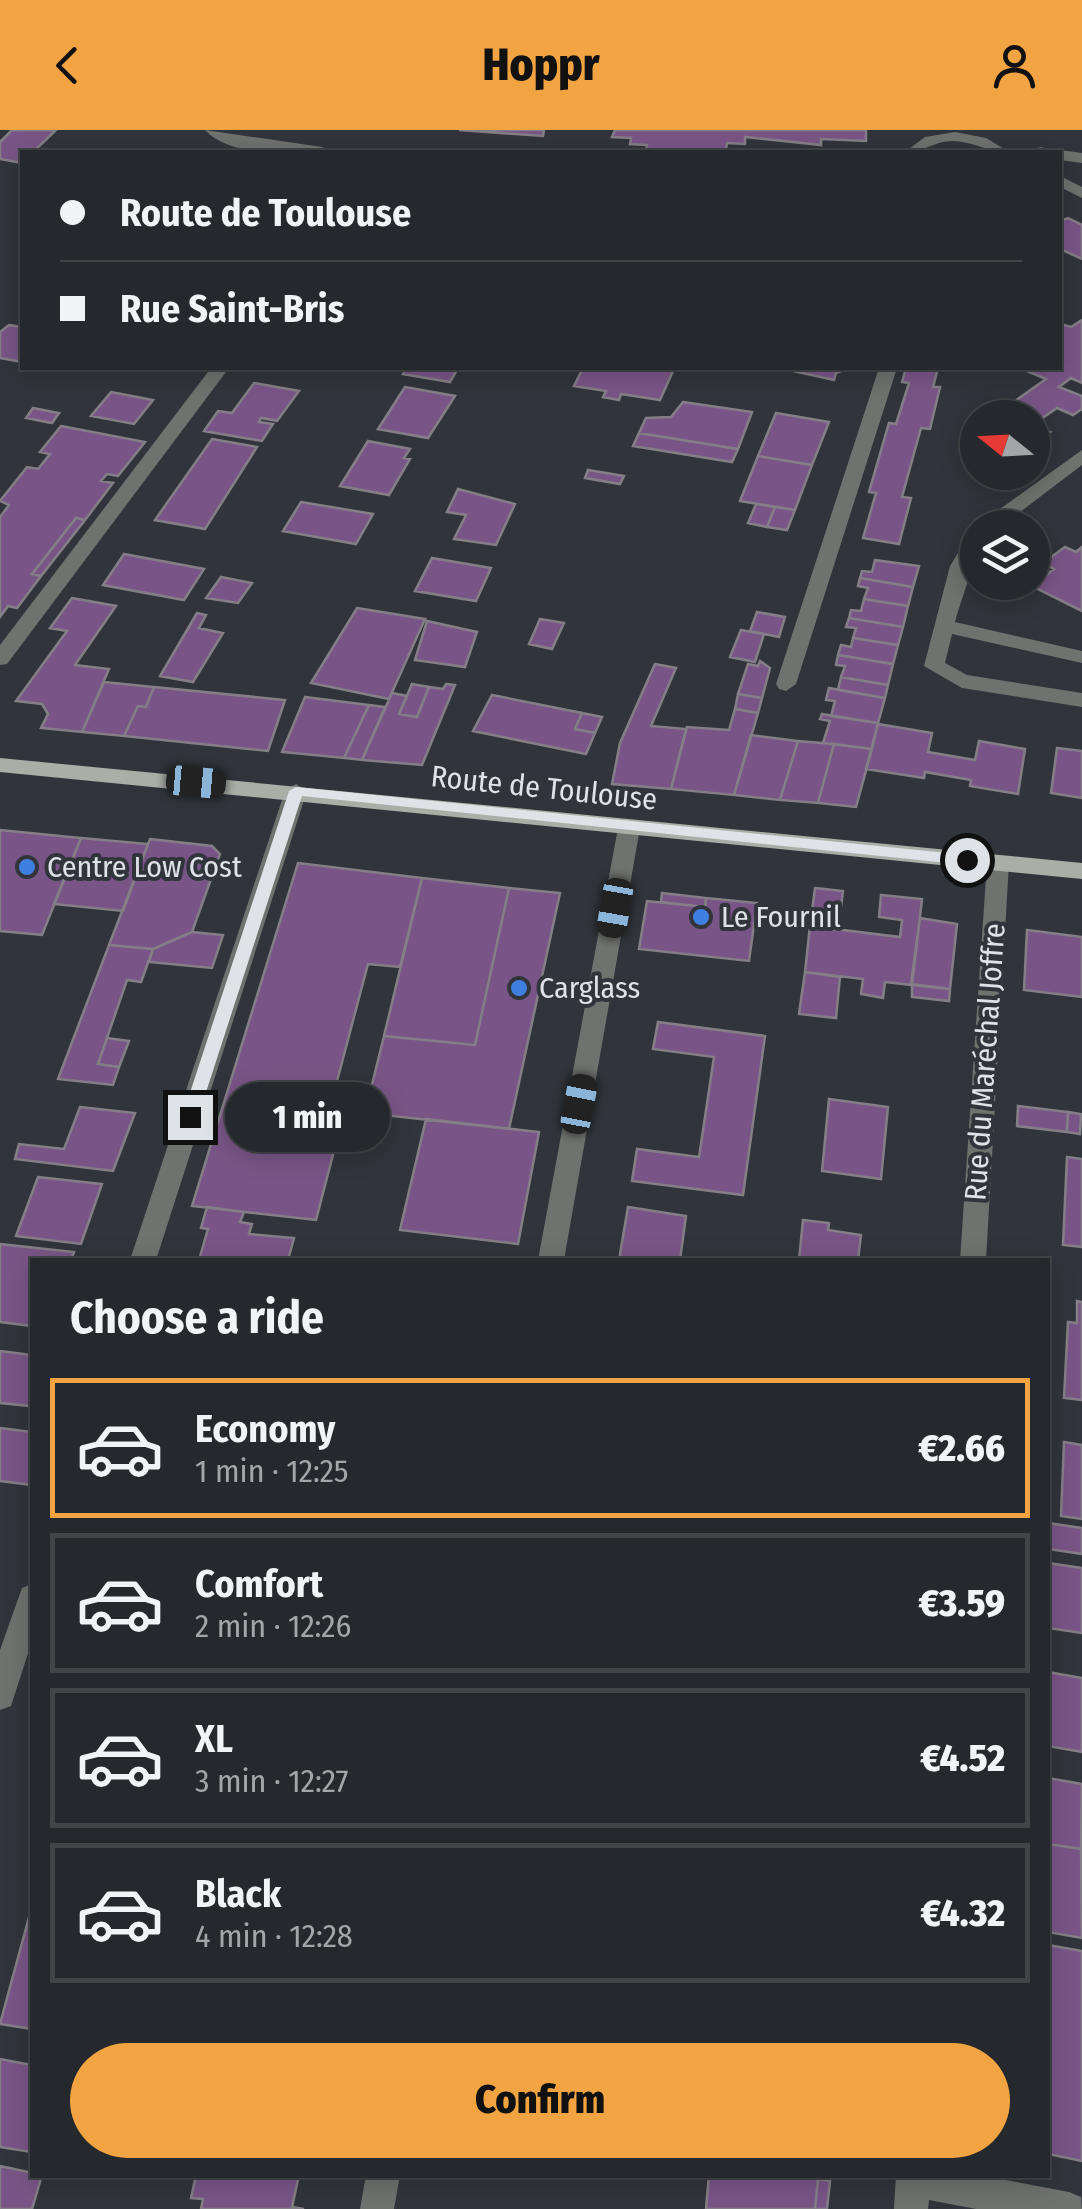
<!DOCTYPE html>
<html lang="en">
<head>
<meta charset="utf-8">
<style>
  :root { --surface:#25282c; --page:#313438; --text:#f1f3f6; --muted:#a3a6a9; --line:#424448; --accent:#f3a442 }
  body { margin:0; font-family:"Fira Sans Condensed",sans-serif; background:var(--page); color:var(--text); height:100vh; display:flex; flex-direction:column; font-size:38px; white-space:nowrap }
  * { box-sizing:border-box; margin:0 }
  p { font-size:32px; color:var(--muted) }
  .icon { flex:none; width:55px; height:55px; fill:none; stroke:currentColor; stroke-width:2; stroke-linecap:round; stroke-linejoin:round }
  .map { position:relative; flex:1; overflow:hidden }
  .drawer { position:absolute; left:30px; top:1128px; width:1020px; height:920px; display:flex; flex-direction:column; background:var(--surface); border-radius:0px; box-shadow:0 5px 25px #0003,0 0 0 2px var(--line) }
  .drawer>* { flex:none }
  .hud { position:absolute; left:20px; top:20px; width:1042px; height:220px; border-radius:0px; box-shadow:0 5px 25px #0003,0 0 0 2px var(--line); display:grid; align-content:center; height:220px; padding:0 40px; background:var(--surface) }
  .needle { width:65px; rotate:288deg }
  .buttons { position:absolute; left:960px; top:270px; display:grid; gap:20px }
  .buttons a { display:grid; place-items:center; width:90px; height:90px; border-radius:50%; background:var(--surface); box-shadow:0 5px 25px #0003,0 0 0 2px var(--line); font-size:50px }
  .end { position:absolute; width:45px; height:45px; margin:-22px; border:12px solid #dfe2e6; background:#111; box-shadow:0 0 0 5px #111 }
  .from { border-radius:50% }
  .bubble { position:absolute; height:70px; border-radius:35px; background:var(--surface); box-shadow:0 5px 25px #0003,0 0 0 2px var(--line); font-size:32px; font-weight:800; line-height:70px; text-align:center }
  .car { position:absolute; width:30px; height:60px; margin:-30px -15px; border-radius:12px; box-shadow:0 0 8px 2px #0007; background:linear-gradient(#222 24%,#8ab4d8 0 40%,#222 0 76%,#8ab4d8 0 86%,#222 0) }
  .hud b { display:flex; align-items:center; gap:35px; height:95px; font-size:38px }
  .hud b+b { border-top:2px solid var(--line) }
  .hud i { width:25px; height:25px; background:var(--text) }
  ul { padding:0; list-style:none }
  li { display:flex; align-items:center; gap:30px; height:140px; margin:0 20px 15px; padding:0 20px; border:5px solid var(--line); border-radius:0px }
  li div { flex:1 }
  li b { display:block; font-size:38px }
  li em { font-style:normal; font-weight:800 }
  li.on { border-color:var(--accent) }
  li>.icon { width:90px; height:90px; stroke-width:1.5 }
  h2 { padding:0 40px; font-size:45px; line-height:120px }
  .action { display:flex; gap:20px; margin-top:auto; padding:20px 40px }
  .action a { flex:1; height:115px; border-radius:60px; background:var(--accent); color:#111; font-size:40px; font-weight:800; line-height:115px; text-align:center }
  header { display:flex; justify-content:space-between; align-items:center; height:130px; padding:0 40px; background:var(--accent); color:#111; font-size:45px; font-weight:800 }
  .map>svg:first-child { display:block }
  .building { fill:#795587; stroke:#847f86; stroke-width:2.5 }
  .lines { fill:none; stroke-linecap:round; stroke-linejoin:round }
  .minor { fill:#70726f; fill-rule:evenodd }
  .major { fill:#abaea7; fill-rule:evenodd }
  .route { fill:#dfe2e6 }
  .shop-dot { fill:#3f7fe0; stroke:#31353b; stroke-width:4 }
  .labels { text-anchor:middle; stroke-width:8; stroke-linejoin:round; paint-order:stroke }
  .street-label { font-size:30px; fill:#dfe2e6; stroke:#31353b }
  .poi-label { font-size:30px; fill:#dfe2e6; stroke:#31353b; text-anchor:start }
</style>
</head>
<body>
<header><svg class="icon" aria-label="back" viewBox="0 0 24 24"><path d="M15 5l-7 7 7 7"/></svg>Hoppr<svg class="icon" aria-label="person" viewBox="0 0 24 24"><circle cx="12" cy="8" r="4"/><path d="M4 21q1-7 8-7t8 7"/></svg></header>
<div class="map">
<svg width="1082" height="2079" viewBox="0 0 1082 2079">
  <rect width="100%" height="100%" fill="#31353b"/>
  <path class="building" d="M12 0H56L33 22H22V33L0 29V12Z
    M459 0H544L543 6Z
    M615 0H866V11L821 9V15L745 7V14L727 13 726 20 680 22 646 20 647 15 630 14 631 8 612 7Z
    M1068 88 1082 95V129L1060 119V91Z
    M1082 190V253L1071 248 1059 257 1082 266V279L1073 285 1057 278 1034 294 1050 302 1032 315V288H991L1046 249 1020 238H1060V194L1071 197Z
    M9 195 22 197V232L0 228V202Z
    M407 238H458L450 252 403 244Z
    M583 238H649L673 241 660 270 621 264 619 270 603 267 606 261 574 256Z
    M795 238H849L836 243 834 250 793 241Z
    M906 238H938L933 257H940L930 299 921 298 902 367 911 368 899 414 863 408 876 363 869 362 889 293 896 294 909 253 902 252Z
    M254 253 299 261 277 291 261 288 259 292 273 294 262 311 204 301 218 281 232 283Z
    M405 257 455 266 428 308 378 299Z
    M111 262 153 270 134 294 91 286Z
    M683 272 752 282 738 319 639 303 646 288 671 287Z
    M33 278 59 283 52 293 26 288Z
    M776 283 829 292 812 335 758 326Z
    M61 296 145 312 118 346 107 344 101 351 113 353 85 390 76 388 32 444 41 446 17 478 8 476 0 487V387L9 375 0 371 27 337 38 339 50 324 40 322Z
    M639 303 738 319 732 332 633 316Z
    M212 309 257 317 205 399 155 390Z
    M368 311 410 319 404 328 410 329 389 365 340 356Z
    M758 326 812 335 795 380 740 371Z
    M588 340 624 346 620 354 585 348Z
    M458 359 515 374 496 415 454 409 466 385 447 382Z
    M301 372 373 384 356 414 283 401Z
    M756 374 775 377 767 397 748 393Z
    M775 377 795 380 787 400 767 397Z
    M76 388 85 390 41 446 32 444Z
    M1065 417 1076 422 1082 417V481L1032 456 1054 439 1043 433Z
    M124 424 204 439 184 470 103 455Z
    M432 428 491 438 476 471 415 461Z
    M875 430 919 436 913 457 860 448 862 441 872 442Z
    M221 447 252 453 238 473 206 468Z
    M860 448 913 457 908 476 864 469 868 458 858 456Z
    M72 468 116 476 75 535 109 539 82 602 41 598 48 584 42 574 16 571 67 501 50 498Z
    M864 469 908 476 903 497 849 488 851 480 861 481Z
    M357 478 425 489 389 569 311 553Z
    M757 482 785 487 779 507 750 501Z
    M197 483 206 485 199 498 223 503 193 552 160 546Z
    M849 488 903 497 898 515 853 508 856 498 846 497Z
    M540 489 564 493 552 519 529 514Z
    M427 491 477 502 465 537 415 530Z
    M741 500 764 504 755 532 730 527Z
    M853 508 898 515 893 534 838 525 841 515 851 517Z
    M838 525 893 534 888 555 841 547 845 536 836 535Z
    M760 531 770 538 762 568 738 564 748 534 758 536Z
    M655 534 676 538 651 596 686 599 671 659 612 654 620 613Z
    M841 547 888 555 885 568 838 560Z
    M104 552 154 557 146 577 138 576 124 606 82 602Z
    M412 554 429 557 417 587 399 584Z
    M446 554 455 555 422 635 362 630 392 563 407 566 399 584 417 587 429 557 443 559Z
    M154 557 285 570 268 621 124 606 138 576 146 577Z
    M829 558 885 568 878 593 831 586 835 571 826 570Z
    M738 564 762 568 758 583 735 579Z
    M492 565 582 583 575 599 595 603 586 624 473 601Z
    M305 567 369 575 344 628 282 622Z
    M369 575 385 577 362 630 344 628Z
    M735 579 758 583 734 665 671 659 687 597 729 600Z
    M582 583 602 587 595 603 575 599Z
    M822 584 878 593 872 619 823 613 830 591 820 589Z
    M878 594 932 603 928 622 975 630 979 611 1025 619 1018 664 970 656 971 650 925 642 924 648 866 639Z
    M751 605 798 611 780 670 734 665Z
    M798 611 834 614 818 673 780 670Z
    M834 614 872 619 856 677 818 673Z
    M1057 618 1082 621V668L1051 663Z
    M0 700 81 708 42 805 0 801Z
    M81 708 148 714 123 781 54 774Z
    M150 709 212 716 220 724 192 802 153 819 109 815Z
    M298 733 422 748 400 837 368 834 327 989 336 1013 316 1090 192 1076Z
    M422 748 509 758 475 915 384 906Z
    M509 758 560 763 509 999 365 983 384 906 475 915Z
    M815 758 843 761 838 800 810 796Z
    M662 763 706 768 705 777 661 772Z
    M881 765 922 769 912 855 885 852 883 868 861 864 863 849 805 842 810 796 900 807 902 790 879 787Z
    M706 768 757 773 749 831 639 819 647 771 705 777Z
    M920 788 957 794 950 859 911 854Z
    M1027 800 1082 807V867L1024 860Z
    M192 802 223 805 212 838 149 832 153 819Z
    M109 815 153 819 141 852 127 850 98 934 119 937 113 955 58 949Z
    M805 842 840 847 836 888 799 884Z
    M912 855 950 859 949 871 912 867Z
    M658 892 765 906 743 1065 632 1051 637 1019 699 1027 714 927 653 919Z
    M107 908 129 911 119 937 98 934Z
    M829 969 888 977 881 1049 822 1041Z
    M1018 976 1068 982 1067 1002 1017 996Z
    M80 977 135 983 113 1041 15 1029 19 1014 64 1019Z
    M1068 982 1081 984 1080 1004 1067 1002Z
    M426 989 539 1002 518 1114 400 1100Z
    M1067 1027 1082 1029V1117L1063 1115Z
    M38 1047 102 1054 81 1114 16 1106Z
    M207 1077 244 1082 240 1092 252 1094 249 1104 294 1108 288 1130H199L208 1099 201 1098Z
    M628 1077 686 1086 680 1130H619Z
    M803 1090 829 1093 828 1100 861 1105 858 1130H799Z
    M0 1114 74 1122 71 1130H32V1196L0 1192Z
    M1077 1171 1082 1172V1270L1064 1268 1068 1192 1077 1193Z
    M0 1221 32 1225 30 1276 0 1273Z
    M0 1298 32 1302V1355L0 1351Z
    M1064 1312 1082 1315V1389L1061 1386Z
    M1048 1393 1082 1398V1424L1048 1419Z
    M1048 1433 1082 1438V1503L1048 1498Z
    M1048 1542 1082 1548V1622L1048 1616Z
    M1048 1648 1082 1654 1081 1719 1048 1714Z
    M1048 1714 1081 1719 1082 1808 1048 1802Z
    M32 1776V1899L0 1894Z
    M1048 1815 1082 1821V2031L1048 2024Z
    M0 1929 32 1935V2022L0 2017Z
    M0 2036 42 2045 32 2079H0Z
    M196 2045H299L292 2077 304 2079H201L203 2069 191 2068Z
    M709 2045H830V2051L818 2049 815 2079H706Z
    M818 2049 830 2051 827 2079H815Z"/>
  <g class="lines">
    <path class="minor" d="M205 0 322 17 330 22C294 24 231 28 205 0Z
      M955 2 986 8 1009 22C989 23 973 11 952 11 934 11 923 23 905 22L925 7Z
      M1042 17 1050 22H1029L1032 19Z
      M1060 20 1082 23V33L1060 30V22H1054Z
      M1060 46 1082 57V68L1060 57Z
      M211 238H229L7 534 0 535V515Z
      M879 238H897L796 554 786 561 779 559 776 554Z
      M1082 320V335L999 398 978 399 979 394Z
      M978 400C978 431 963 462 955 492L1082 521V533L952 504 945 533 967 545 1082 563V577L962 558 924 536 950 436 971 402Z
      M296 654 307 661 156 1130H130L285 661Z
      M629 691 640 698 564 1130H538L618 698Z
      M998 725 1009 733 986 1130H960L987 733Z
      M32 1454V1511L11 1576 0 1580V1520L22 1458Z
      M366 2045H400L394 2079H360Z
      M896 2045H979L1069 2062 1081 2067 1082 2079H976L929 2070 928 2079H894Z"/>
    <path class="major" d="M0 628 1082 733V749L0 642Z"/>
  </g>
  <path class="route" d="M296 657 967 725 974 730 967 735 302 666 198 987 184 991 182 987 289 661Z"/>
  <g class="shop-dot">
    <circle cx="27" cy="737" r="10"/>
    <circle cx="701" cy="787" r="10"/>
    <circle cx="519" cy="858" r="10"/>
  </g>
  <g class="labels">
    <g class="street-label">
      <text transform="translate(544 658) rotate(6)" y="10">Route de Toulouse</text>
      <text transform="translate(985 932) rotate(-86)" y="10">Rue du Maréchal Joffre</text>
    </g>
    <g class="poi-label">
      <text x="47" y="747">Centre Low Cost</text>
      <text x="721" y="797">Le Fournil</text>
      <text x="539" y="868">Carglass</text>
    </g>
  </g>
</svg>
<div class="buttons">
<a><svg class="needle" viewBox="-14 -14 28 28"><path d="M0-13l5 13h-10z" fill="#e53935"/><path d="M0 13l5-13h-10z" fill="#a3a6a9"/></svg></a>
<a><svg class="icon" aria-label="layers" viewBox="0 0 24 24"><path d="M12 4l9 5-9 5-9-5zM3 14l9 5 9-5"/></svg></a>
</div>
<i class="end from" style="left:967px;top:730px"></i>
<i class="end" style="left:190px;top:987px"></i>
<div class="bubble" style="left:225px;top:952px;width:165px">1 min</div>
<i class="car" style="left:196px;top:652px;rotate:95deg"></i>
<i class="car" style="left:615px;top:778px;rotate:190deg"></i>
<i class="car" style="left:579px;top:974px;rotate:11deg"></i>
<div class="hud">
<b><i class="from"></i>Route de Toulouse</b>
<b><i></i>Rue Saint-Bris</b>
</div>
<section class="drawer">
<h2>Choose a ride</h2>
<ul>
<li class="on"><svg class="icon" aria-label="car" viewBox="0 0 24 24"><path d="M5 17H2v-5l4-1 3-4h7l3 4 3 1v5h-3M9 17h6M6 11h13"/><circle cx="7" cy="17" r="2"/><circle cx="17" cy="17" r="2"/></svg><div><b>Economy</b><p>1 min · 12:25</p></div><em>€2.66</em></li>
<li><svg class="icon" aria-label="car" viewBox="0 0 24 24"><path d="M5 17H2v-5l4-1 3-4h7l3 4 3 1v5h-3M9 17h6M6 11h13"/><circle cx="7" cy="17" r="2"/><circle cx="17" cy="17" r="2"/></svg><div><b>Comfort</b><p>2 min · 12:26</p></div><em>€3.59</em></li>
<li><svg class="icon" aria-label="car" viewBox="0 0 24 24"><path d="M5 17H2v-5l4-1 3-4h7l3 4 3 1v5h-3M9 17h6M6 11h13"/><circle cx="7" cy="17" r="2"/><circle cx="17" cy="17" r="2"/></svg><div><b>XL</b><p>3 min · 12:27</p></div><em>€4.52</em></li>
<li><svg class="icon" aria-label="car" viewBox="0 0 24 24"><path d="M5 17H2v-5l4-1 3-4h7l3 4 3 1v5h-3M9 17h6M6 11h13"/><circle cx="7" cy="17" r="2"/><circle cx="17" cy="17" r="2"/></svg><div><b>Black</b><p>4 min · 12:28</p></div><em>€4.32</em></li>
</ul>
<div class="action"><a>Confirm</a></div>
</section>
</div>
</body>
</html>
